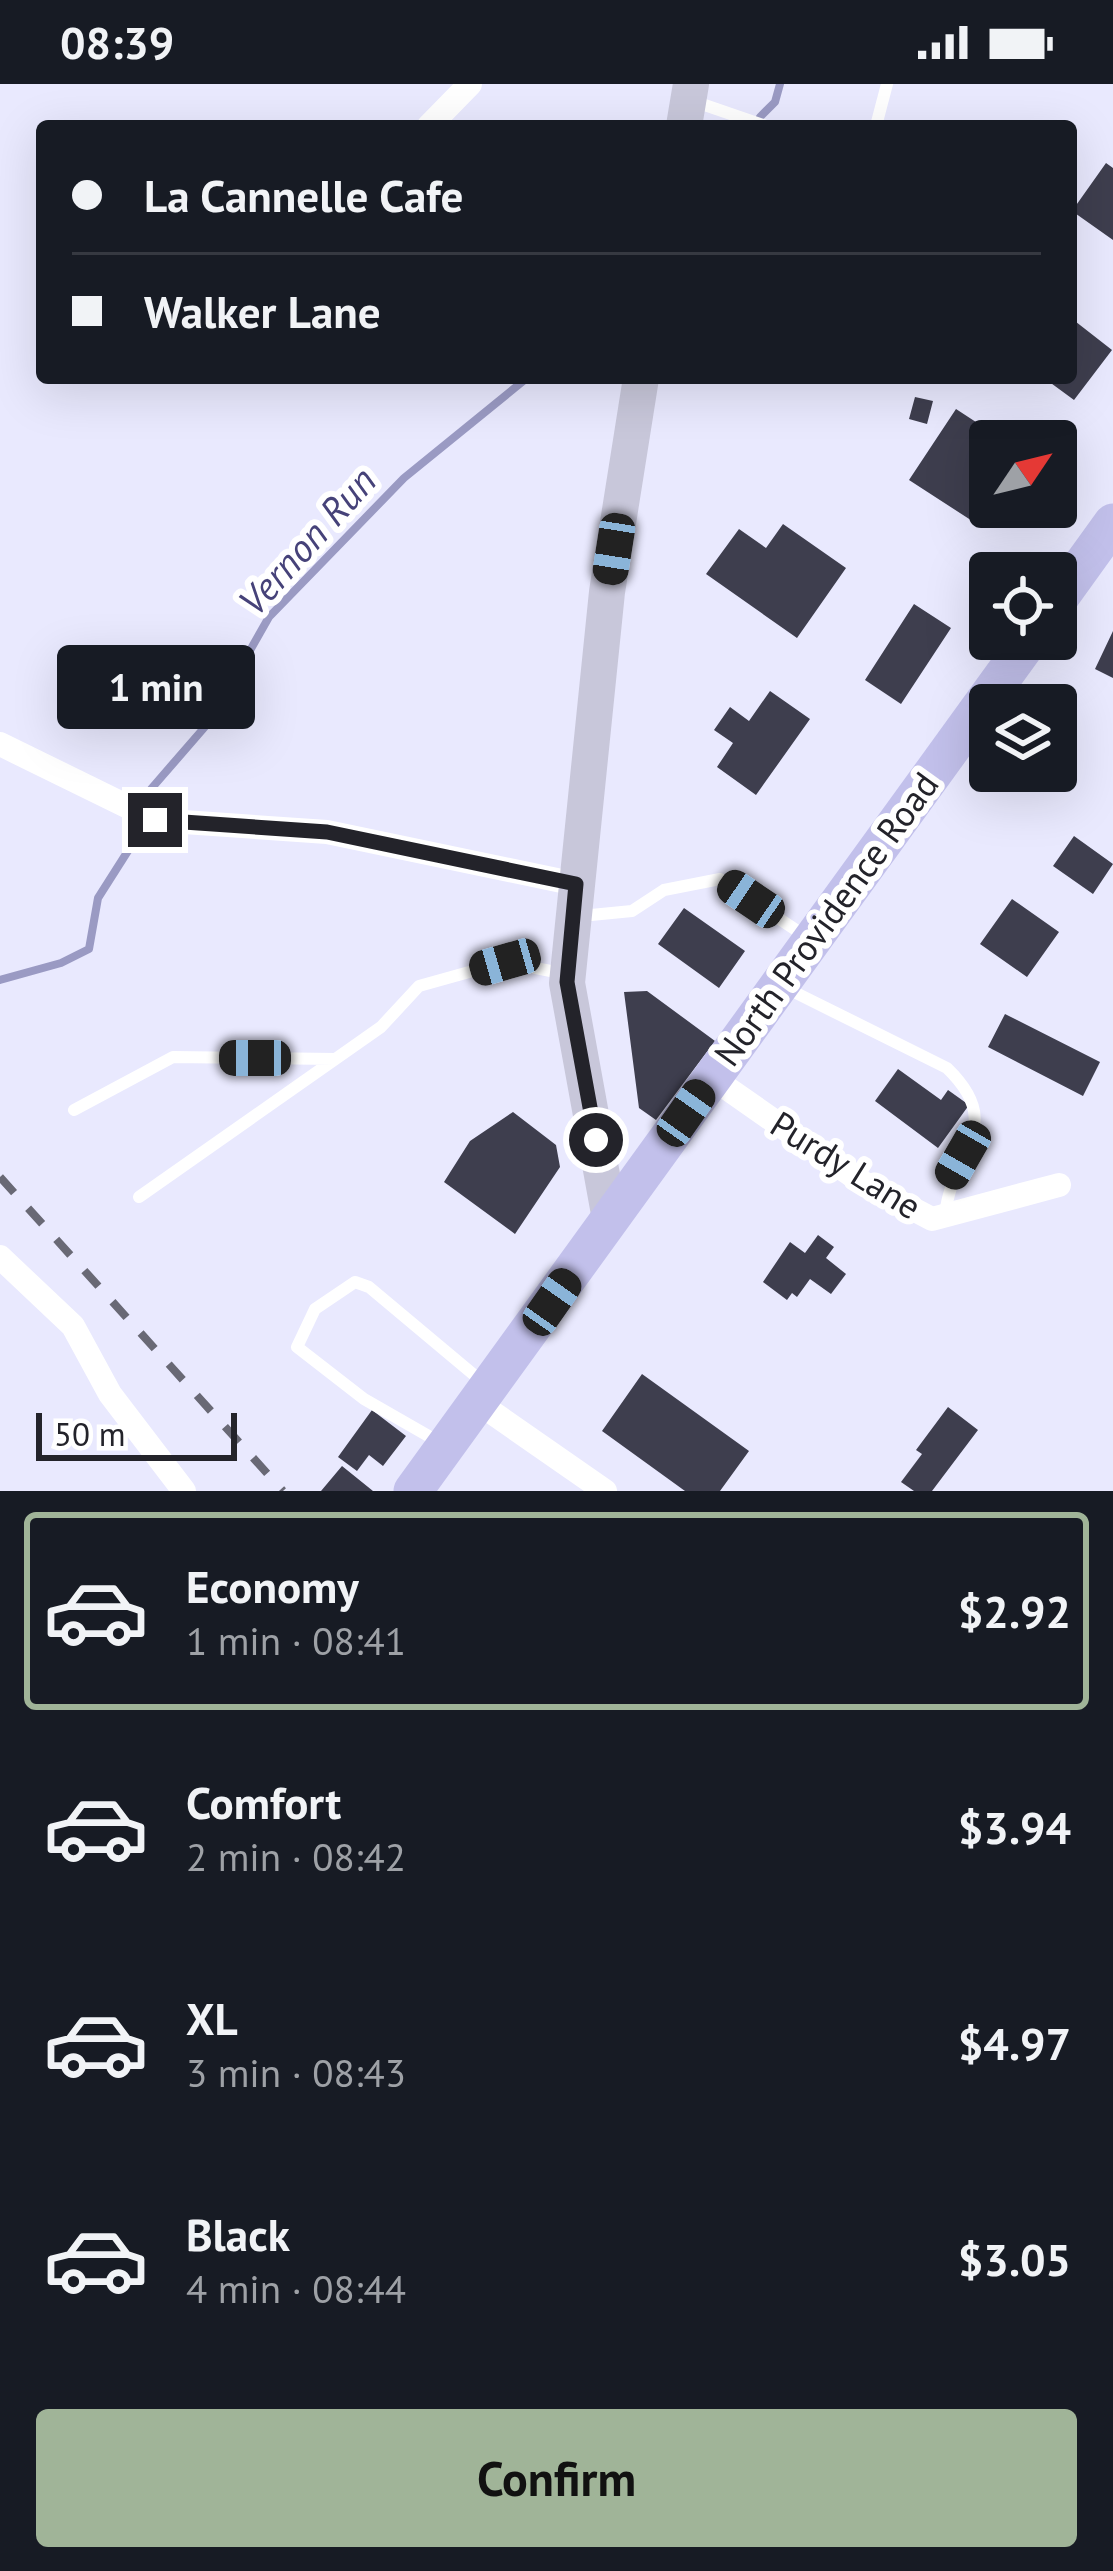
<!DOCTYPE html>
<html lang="en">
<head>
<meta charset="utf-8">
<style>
  :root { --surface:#171b24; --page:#242831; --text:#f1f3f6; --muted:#9ea1a6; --line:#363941; --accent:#a0b498 }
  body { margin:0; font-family:"PT Sans",sans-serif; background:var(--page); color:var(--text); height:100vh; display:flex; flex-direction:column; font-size:45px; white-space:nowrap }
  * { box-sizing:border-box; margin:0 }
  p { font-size:39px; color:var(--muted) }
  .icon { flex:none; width:66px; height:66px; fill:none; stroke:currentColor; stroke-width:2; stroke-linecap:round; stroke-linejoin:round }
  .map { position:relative; height:1407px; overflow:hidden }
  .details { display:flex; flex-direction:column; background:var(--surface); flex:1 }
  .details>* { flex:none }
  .hud { position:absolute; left:36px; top:36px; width:1041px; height:264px; border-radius:12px; box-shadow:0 12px 48px #0002; display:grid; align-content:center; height:264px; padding:0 36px; background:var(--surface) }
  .needle { width:78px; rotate:55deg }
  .tools { position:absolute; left:969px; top:336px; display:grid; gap:24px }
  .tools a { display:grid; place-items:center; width:108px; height:108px; border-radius:12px; background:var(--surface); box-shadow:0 12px 48px #0002; font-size:60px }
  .scale { position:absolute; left:36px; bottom:30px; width:201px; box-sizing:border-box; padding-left:12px; border:6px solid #23232a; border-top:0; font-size:33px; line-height:42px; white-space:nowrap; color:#23232a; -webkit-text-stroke:9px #fff; paint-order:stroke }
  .end { position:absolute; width:54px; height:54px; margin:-27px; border:15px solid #23232a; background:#fff; box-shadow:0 0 0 6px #fff }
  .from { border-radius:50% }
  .bubble { position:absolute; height:84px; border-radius:12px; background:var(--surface); box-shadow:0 12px 48px #0002; font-size:39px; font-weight:600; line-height:84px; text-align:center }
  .car { position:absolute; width:36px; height:72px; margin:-36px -18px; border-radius:15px; box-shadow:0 0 9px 3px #0007; background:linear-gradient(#222 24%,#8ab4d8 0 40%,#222 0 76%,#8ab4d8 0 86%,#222 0) }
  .hud b { display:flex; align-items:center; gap:42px; height:114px; font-size:45px }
  .hud b+b { border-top:3px solid var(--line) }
  .hud i { width:30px; height:30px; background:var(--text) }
  ul { padding:21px 0 0; list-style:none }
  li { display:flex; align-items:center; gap:36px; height:198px; margin:0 24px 18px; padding:0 12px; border:6px solid transparent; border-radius:12px }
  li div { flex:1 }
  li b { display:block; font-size:45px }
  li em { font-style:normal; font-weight:600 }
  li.active { border-color:var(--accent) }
  li>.icon { width:108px; height:108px; stroke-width:1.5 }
  .primary-button { display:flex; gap:24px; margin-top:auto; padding:24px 36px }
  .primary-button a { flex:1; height:138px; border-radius:12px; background:var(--accent); color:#111; font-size:48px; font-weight:600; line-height:138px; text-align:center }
  .status { display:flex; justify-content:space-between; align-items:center; height:84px; padding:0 60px; background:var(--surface); direction:ltr }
  .status svg { height:33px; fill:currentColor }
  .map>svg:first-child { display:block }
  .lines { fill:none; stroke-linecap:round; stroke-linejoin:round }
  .stream { stroke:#9a9ac3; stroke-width:8 }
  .building { fill:#3e3e4e }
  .lane { stroke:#fff; stroke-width:12 }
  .street { stroke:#fff; stroke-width:24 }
  .secondary { stroke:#c8c7da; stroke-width:36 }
  .primary { stroke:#c2c0eb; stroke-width:39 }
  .rail { stroke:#696975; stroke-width:8; stroke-dasharray:21 21; stroke-linecap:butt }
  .route { stroke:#23232a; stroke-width:15 }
  .labels { text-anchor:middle; stroke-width:12; stroke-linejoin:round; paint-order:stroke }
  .street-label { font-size:36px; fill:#23232a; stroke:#fff }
  .water-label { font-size:39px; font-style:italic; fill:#464279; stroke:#fff }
</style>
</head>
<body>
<div class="status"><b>08:39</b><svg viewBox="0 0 49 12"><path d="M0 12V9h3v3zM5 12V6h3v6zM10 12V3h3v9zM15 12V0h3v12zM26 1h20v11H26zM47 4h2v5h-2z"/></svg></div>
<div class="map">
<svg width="1113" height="1407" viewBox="0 0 1113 1407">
  <rect width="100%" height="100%" fill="#e9e9fe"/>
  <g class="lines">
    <path class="stream" d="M760 33 775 18 780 0
      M0 896 61 879 89 865 98 814 133 759 151 705 210 637 269 533 404 394 527 294"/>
  </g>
  <path class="building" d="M1106 79 1113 84V156L1072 127Z
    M1071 234 1112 266 1074 316 1044 294H1071Z
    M915 313 933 317 927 340 909 335Z
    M956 325 1005 357H990L992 423 980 442 909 396Z
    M783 440 846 484 797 554 706 490 739 445 766 464Z
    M914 520 951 544 901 620 865 596Z
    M1113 547V594L1095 585Z
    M770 607 810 635 756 711 717 683 733 659 714 646 730 623 749 637Z
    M1074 752 1113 780 1093 810 1053 782Z
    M1012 815 1059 848 1027 893 980 860Z
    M684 824 745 867 719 904 658 860Z
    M647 907 715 957 656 1036 639 1024 624 908Z
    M1005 930 1100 978 1083 1012 988 963Z
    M898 985 941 1016 948 1006 969 1021 938 1064 875 1017Z
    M513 1028 556 1061 560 1083 515 1150 444 1098 470 1057Z
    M818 1151 834 1163 826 1174 846 1190 831 1210 810 1195 797 1213 792 1209 787 1216 763 1198 790 1158 805 1169Z
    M642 1290 749 1367 720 1407H685L602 1347Z
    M948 1323 978 1346 932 1407H914L901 1398 922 1370 916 1366Z
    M372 1326 406 1352 383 1382 369 1371 357 1387 338 1373Z
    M342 1382 373 1407H321Z"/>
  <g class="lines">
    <path class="lane" d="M693 17 766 42
      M876 42 887 0
      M581 832 632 827 664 806 720 795 805 852
      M786 904 947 984C1007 1042 952 1066 945 1131
      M74 1026 173 973 335 975
      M139 1113 381 943 419 902 505 878 566 890
      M439 1358 364 1315 297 1263 315 1225 355 1198 369 1203 486 1301"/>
    <path class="street" d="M429 42 470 0
      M0 660 155 736 327 748 576 800
      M711 993 860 1097 932 1135 1059 1101
      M0 1173 73 1242 110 1310 184 1407
      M477 1318 605 1407"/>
    <path class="secondary" d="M684 42 691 0
      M610 1135 567 899 607 508 641 294"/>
    <path class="primary" d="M1056 518 1113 439
      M413 1407 1030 555"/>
    <path class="rail" d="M0 1093 283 1407"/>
  </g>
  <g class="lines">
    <path class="route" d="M155 736 327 748 576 800 567 898 596 1056"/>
  </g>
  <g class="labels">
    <g class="street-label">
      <text transform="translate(826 835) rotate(-54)" y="13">North Providence Road</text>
      <text transform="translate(846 1081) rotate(32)" y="13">Purdy Lane</text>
    </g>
    <g class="water-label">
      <text transform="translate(307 457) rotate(-48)" y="14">Vernon Run</text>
    </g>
  </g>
</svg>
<div class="tools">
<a><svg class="needle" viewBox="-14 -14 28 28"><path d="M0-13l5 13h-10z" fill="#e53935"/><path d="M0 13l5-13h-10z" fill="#9ea1a6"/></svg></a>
<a><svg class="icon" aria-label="locate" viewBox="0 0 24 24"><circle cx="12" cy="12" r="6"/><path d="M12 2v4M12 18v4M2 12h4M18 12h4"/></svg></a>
<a><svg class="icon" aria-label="layers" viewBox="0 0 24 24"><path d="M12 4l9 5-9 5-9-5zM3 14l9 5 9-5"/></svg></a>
</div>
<div class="scale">50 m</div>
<i class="end from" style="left:596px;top:1056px"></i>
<i class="end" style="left:155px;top:736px"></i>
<div class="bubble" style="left:57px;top:561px;width:198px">1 min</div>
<i class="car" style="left:614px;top:465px;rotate:189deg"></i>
<i class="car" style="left:751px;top:815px;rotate:304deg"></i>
<i class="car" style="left:505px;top:878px;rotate:254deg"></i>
<i class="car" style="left:255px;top:974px;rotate:270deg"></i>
<i class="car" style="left:686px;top:1029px;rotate:35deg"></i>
<i class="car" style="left:963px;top:1071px;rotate:210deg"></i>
<i class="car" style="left:552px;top:1218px;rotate:35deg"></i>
<div class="hud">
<b><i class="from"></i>La Cannelle Cafe</b>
<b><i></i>Walker Lane</b>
</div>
</div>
<section class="details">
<ul>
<li class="active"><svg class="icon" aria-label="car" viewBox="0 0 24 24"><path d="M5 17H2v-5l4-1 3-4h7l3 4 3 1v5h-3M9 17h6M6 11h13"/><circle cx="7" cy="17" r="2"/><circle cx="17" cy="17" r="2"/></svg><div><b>Economy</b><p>1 min · 08:41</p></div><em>$2.92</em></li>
<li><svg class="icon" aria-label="car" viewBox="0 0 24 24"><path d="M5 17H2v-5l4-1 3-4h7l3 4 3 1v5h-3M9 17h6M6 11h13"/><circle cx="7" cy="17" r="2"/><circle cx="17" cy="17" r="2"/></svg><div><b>Comfort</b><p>2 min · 08:42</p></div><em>$3.94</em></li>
<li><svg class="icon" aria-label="car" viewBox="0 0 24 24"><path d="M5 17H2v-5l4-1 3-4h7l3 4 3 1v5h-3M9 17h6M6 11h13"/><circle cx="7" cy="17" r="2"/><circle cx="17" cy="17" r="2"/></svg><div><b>XL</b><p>3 min · 08:43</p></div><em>$4.97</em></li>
<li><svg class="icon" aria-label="car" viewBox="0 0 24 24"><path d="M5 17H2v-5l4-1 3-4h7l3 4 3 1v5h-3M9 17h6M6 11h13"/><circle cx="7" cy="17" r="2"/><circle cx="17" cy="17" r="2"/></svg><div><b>Black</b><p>4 min · 08:44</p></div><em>$3.05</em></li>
</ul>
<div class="primary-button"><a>Confirm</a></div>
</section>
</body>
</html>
